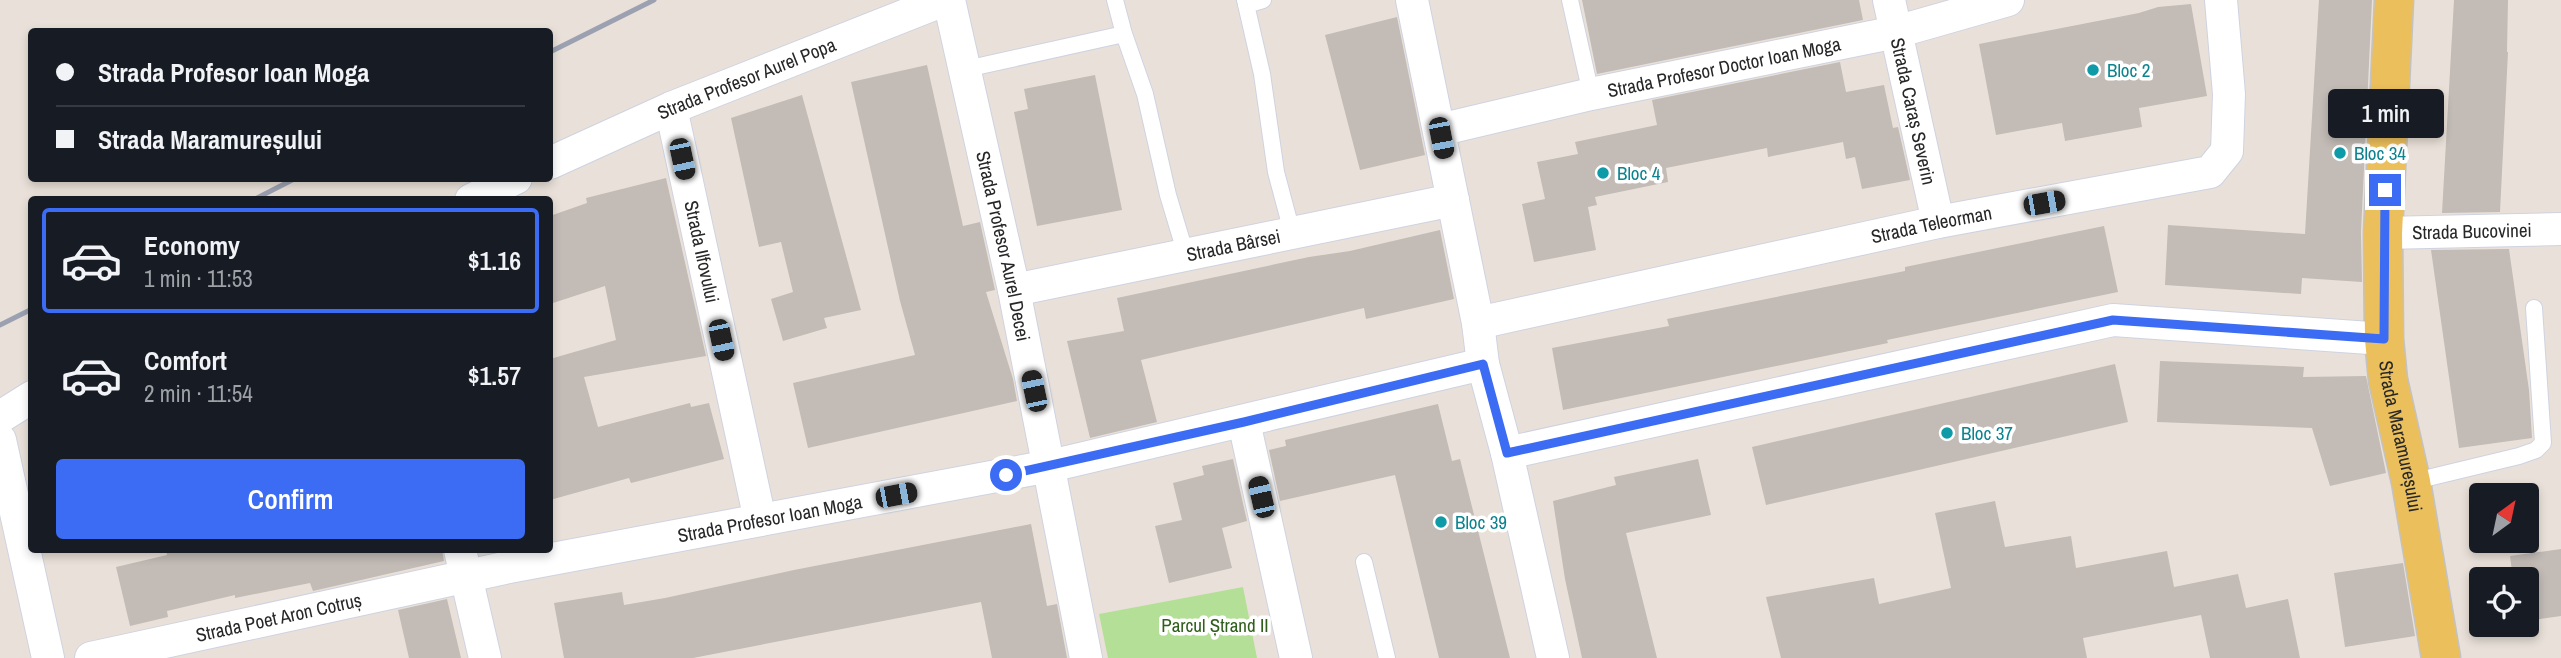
<!DOCTYPE html>
<html lang="en">
<head>
<meta charset="utf-8">
<style>
  :root { --surface:#171b24; --page:#20242c; --text:#f1f3f6; --muted:#9ea1a6; --line:#363941; --accent:#3c6cf3 }
  body { margin:0; font-family:"Archivo Narrow",sans-serif; background:var(--page); color:var(--text); height:100vh; display:flex; flex-direction:column; font-size:26px; white-space:nowrap }
  * { box-sizing:border-box; margin:0 }
  p { font-size:23px; color:var(--muted) }
  .icon { flex:none; width:38px; height:38px; fill:none; stroke:currentColor; stroke-width:2; stroke-linecap:round; stroke-linejoin:round }
  .map { position:relative; flex:1; overflow:hidden }
  .drawer { position:absolute; left:28px; top:196px; width:525px; height:357px; display:flex; flex-direction:column; background:var(--surface); border-radius:7px; box-shadow:0 4px 10px #0003 }
  .drawer>* { flex:none }
  .guide { position:absolute; left:28px; top:28px; width:525px; height:154px; border-radius:7px; box-shadow:0 4px 10px #0003; display:grid; align-content:center; height:154px; padding:0 28px; background:var(--surface) }
  .needle { width:46px; rotate:33deg }
  .fabs { position:absolute; left:2469px; top:483px; display:grid; gap:14px }
  .fabs a { display:grid; place-items:center; width:70px; height:70px; border-radius:7px; background:var(--surface); box-shadow:0 4px 10px #0003; font-size:35px }
  .end { position:absolute; width:32px; height:32px; margin:-16px; border:9px solid #3c6cf3; background:#fff; box-shadow:0 0 0 4px #fff }
  .from { border-radius:50% }
  .bubble { position:absolute; height:49px; border-radius:7px; background:var(--surface); box-shadow:0 4px 10px #0003; font-size:23px; font-weight:600; line-height:49px; text-align:center }
  .car { position:absolute; width:21px; height:42px; margin:-21px -10px; border-radius:9px; box-shadow:0 0 5px 2px #0007; background:linear-gradient(#222 24%,#8ab4d8 0 40%,#222 0 76%,#8ab4d8 0 86%,#222 0) }
  .guide b { display:flex; align-items:center; gap:24px; height:66px; font-size:26px }
  .guide b+b { border-top:2px solid var(--line) }
  .guide i { width:18px; height:18px; background:var(--text) }
  ul { padding:12px 0 0; list-style:none }
  li { display:flex; align-items:center; gap:21px; height:105px; margin:0 14px 10px; padding:0 14px; border:4px solid transparent; border-radius:7px }
  li div { flex:1 }
  li b { display:block; font-size:26px }
  li em { font-style:normal; font-weight:600 }
  li.selected { border-color:var(--accent) }
  li>.icon { width:63px; height:63px; stroke-width:1.5 }
  .action { display:flex; gap:14px; margin-top:auto; padding:14px 28px }
  .action a { flex:1; height:80px; border-radius:7px; background:var(--accent); color:#fff; font-size:28px; font-weight:600; line-height:80px; text-align:center }
  .map>svg:first-child { display:block }
  .park { fill:#b4df96 }
  .building { fill:#c2bbb6 }
  .lines { fill:none; stroke-linecap:round; stroke-linejoin:round }
  .service-casing { stroke:#ced3e0; stroke-width:18 }
  .minor-casing { stroke:#ced3e0; stroke-width:34 }
  .primary-casing { stroke:#c3c3c3; stroke-width:41 }
  .service { stroke:#fff; stroke-width:16 }
  .minor { stroke:#fff; stroke-width:32 }
  .primary { stroke:#ebbf5c; stroke-width:38 }
  .rail { stroke:#9ca1b1; stroke-width:5 }
  .route { stroke:#3c6cf3; stroke-width:9 }
  .culture-dot { fill:#0f9aa8; stroke:#fff; stroke-width:2.5 }
  .labels { text-anchor:middle; stroke-width:7; stroke-linejoin:round; paint-order:stroke }
  .street-label { font-size:19px; fill:#272727; stroke:#fff }
  .culture-label { font-size:19px; fill:#0d838f; stroke:#fff; text-anchor:start }
  .park-label { font-size:19px; fill:#2f601b; stroke:#fff }
</style>
</head>
<body>
<div class="map">
<svg width="2561" height="658" viewBox="0 0 2561 658">
  <rect width="100%" height="100%" fill="#e9e1d9"/>
  <path class="park" d="M1243 587 1257 658H1108L1099 614Z"/>
  <path class="building" d="M1582 0H1859L1863 20 1597 74Z
    M2319 0H2372L2361 232 2362 282 2302 278 2301 294 2165 285 2168 225 2305 234Z
    M2454 0H2508L2507 52H2508L2500 212 2442 213Z
    M2191 4 2207 96 2139 108 2142 127 2065 141 2062 123 1996 135 1979 44 2139 13 2158 7Z
    M1397 17 1425 155 1360 170 1325 35Z
    M1840 62 1846 92 1884 85 1893 128 1898 127 1910 180 1862 189 1855 157 1846 159 1843 142 1768 157 1767 148 1666 168 1668 182 1595 197 1597 205 1588 207 1596 250 1534 262 1522 204 1545 199 1537 162 1578 154 1575 142 1657 125 1652 100Z
    M927 65 963 226 980 222 995 290 986 292 1013 379 1017 401 808 448 793 383 915 355 900 301 851 82Z
    M1095 75 1122 210 1037 226 1014 112 1028 109 1024 89Z
    M802 95 861 310 824 318 827 328 783 341 771 299 793 292 781 242 759 247 731 118Z
    M666 178 706 356 584 377 598 427 690 403 691 407 709 403 724 459 631 483 629 478 550 500V359L616 340 605 286 550 304V216L587 203 586 198Z
    M2104 226 2118 292 1887 340 1888 343 1563 410 1552 348 1669 326 1667 319 1905 271V267Z
    M1440 230 1454 299 1366 319 1364 308 1141 360 1157 422 1090 438 1067 341 1124 331 1117 298 1309 257 1350 251Z
    M2509 249 2529 390 2532 438 2459 448 2431 250Z
    M2160 361 2304 367 2303 377 2366 376 2386 473 2330 486 2312 428 2157 422Z
    M2115 364 2128 422 1766 505 1752 447Z
    M1438 404 1452 461 1460 459 1510 658H1439L1395 475 1280 501 1269 450 1286 446 1285 440Z
    M1233 459 1247 521 1222 528 1232 568 1169 583 1155 526 1182 520 1173 483 1204 475 1202 466Z
    M1698 459 1711 515 1626 533 1657 658H1582L1565 579 1553 501 1616 485 1614 477Z
    M1995 501 2005 547 2071 536 2076 568 2167 551 2174 587 2238 574 2246 608 2288 599 2300 658H2210L2201 615 2083 638 2087 658H1781L1766 597 1874 578 1879 604 1951 588 1935 513Z
    M1031 524 1047 606 1057 604 1067 658H992L981 602 693 658H564L554 603 622 592 624 605 665 598 794 570Z
    M2561 549V616L2527 621V579H2513L2510 556Z
    M166 550H442L444 561 313 591 310 583 235 598V595L167 611 168 617 130 626 116 567 167 555Z
    M2403 563 2415 636 2345 647 2334 573Z
    M447 599 461 658H409L398 610Z"/>
  <g class="lines">
    <g class="service-casing">
      <path id="service" d="M1115 0 1124 34 1145 94 1168 195 1186 255
        M1245 0 1262 74 1276 172 1292 232
        M1570 0 1591 94
        M1246 5 1263 0
        M966 69 1124 34
        M2411 482 2519 456 2536 450 2543 443 2534 308
        M1364 562 1387 658"/>
    </g>
    <g class="minor-casing">
      <g id="minor">
        <path id="s1" d="M949 0 1014 290 1086 658"/>
        <path d="M1412 0 1478 323 1483 364 1507 453 1553 658"/>
        <path id="s2" d="M1889 0 1938 222"/>
        <path id="s3" d="M671 108 760 520"/>
        <path id="s4" d="M1439 130 1591 94 1896 32 2008 0"/>
        <path id="s5" d="M550 163 671 108 944 0"/>
        <path d="M471 200 516 178"/>
        <path id="s6" d="M2383 233 2561 229"/>
        <path id="s7" d="M1014 290 1453 200"/>
        <path id="s8" d="M1478 323 1938 222 2210 172 2227 151 2229 94 2221 0"/>
        <path d="M0 417 32 397"/>
        <path d="M1244 422 1296 658"/>
        <path d="M0 440 48 658"/>
        <path d="M1507 453 2113 320 2384 339"/>
        <path d="M460 550 485 658"/>
        <path id="s9" d="M91 658 509 567 1050 466 1483 364"/>
      </g>
    </g>
    <g class="primary-casing">
      <g id="primary">
        <path id="s10" d="M2394 0 2383 233 2384 339 2388 380 2411 482 2441 658"/>
      </g>
    </g>
    <use href="#service" class="service"/>
    <use href="#minor" class="minor"/>
    <use href="#primary" class="primary"/>
    <path class="rail" d="M550 52 654 0
      M253 200 296 178
      M0 325 32 309"/>
  </g>
  <g class="lines">
    <path class="route" d="M1006 475 1244 422 1483 364 1507 453 2113 320 2384 339 2385 190"/>
  </g>
  <g class="culture-dot">
    <circle cx="2093" cy="70" r="7"/>
    <circle cx="2340" cy="153" r="7"/>
    <circle cx="1603" cy="173" r="7"/>
    <circle cx="1947" cy="433" r="7"/>
    <circle cx="1441" cy="522" r="7"/>
  </g>
  <g class="labels">
    <g class="street-label">
      <text dy="7" stroke="none"><textPath href="#s4" startOffset="292">Strada Profesor Doctor Ioan Moga</textPath></text>
      <text dy="7" stroke="none"><textPath href="#s5" startOffset="214">Strada Profesor Aurel Popa</textPath></text>
      <text dy="7" stroke="none"><textPath href="#s2" startOffset="114">Strada Caraș Severin</textPath></text>
      <text dy="7" stroke="none"><textPath href="#s8" startOffset="464">Strada Teleorman</textPath></text>
      <text dy="7" stroke="none"><textPath href="#s6" startOffset="89">Strada Bucovinei</textPath></text>
      <text dy="7" stroke="none"><textPath href="#s7" startOffset="224">Strada Bârsei</textPath></text>
      <text dy="7" stroke="none"><textPath href="#s1" startOffset="252">Strada Profesor Aurel Decei</textPath></text>
      <text dy="7" stroke="none"><textPath href="#s3" startOffset="147">Strada Ilfovului</textPath></text>
      <text dy="7" stroke="none"><textPath href="#s10" startOffset="438">Strada Maramureșului</textPath></text>
      <text dy="7" stroke="none"><textPath href="#s9" startOffset="693">Strada Profesor Ioan Moga</textPath></text>
      <text dy="7" stroke="none"><textPath href="#s9" startOffset="192">Strada Poet Aron Cotruș</textPath></text>
    </g>
    <g class="culture-label">
      <text x="2107" y="77">Bloc 2</text>
      <text x="2354" y="160">Bloc 34</text>
      <text x="1617" y="180">Bloc 4</text>
      <text x="1961" y="440">Bloc 37</text>
      <text x="1455" y="529">Bloc 39</text>
    </g>
    <g class="park-label">
      <text x="1215" y="632">Parcul Ștrand II</text>
    </g>
  </g>
</svg>
<div class="fabs">
<a><svg class="needle" viewBox="-14 -14 28 28"><path d="M0-13l5 13h-10z" fill="#e53935"/><path d="M0 13l5-13h-10z" fill="#9ea1a6"/></svg></a>
<a><svg class="icon" aria-label="locate" viewBox="0 0 24 24"><circle cx="12" cy="12" r="6"/><path d="M12 2v4M12 18v4M2 12h4M18 12h4"/></svg></a>
</div>
<i class="end from" style="left:1006px;top:475px"></i>
<i class="end" style="left:2385px;top:190px"></i>
<div class="bubble" style="left:2328px;top:89px;width:116px">1 min</div>
<i class="car" style="left:1441px;top:138px;rotate:169deg"></i>
<i class="car" style="left:682px;top:159px;rotate:168deg"></i>
<i class="car" style="left:2044px;top:203px;rotate:80deg"></i>
<i class="car" style="left:721px;top:340px;rotate:168deg"></i>
<i class="car" style="left:1034px;top:391px;rotate:348deg"></i>
<i class="car" style="left:896px;top:495px;rotate:79deg"></i>
<i class="car" style="left:1261px;top:497px;rotate:347deg"></i>
<div class="guide">
<b><i class="from"></i>Strada Profesor Ioan Moga</b>
<b><i></i>Strada Maramureșului</b>
</div>
<section class="drawer">
<ul>
<li class="selected"><svg class="icon" aria-label="car" viewBox="0 0 24 24"><path d="M5 17H2v-5l4-1 3-4h7l3 4 3 1v5h-3M9 17h6M6 11h13"/><circle cx="7" cy="17" r="2"/><circle cx="17" cy="17" r="2"/></svg><div><b>Economy</b><p>1 min · 11:53</p></div><em>$1.16</em></li>
<li><svg class="icon" aria-label="car" viewBox="0 0 24 24"><path d="M5 17H2v-5l4-1 3-4h7l3 4 3 1v5h-3M9 17h6M6 11h13"/><circle cx="7" cy="17" r="2"/><circle cx="17" cy="17" r="2"/></svg><div><b>Comfort</b><p>2 min · 11:54</p></div><em>$1.57</em></li>
</ul>
<div class="action"><a>Confirm</a></div>
</section>
</div>
</body>
</html>
